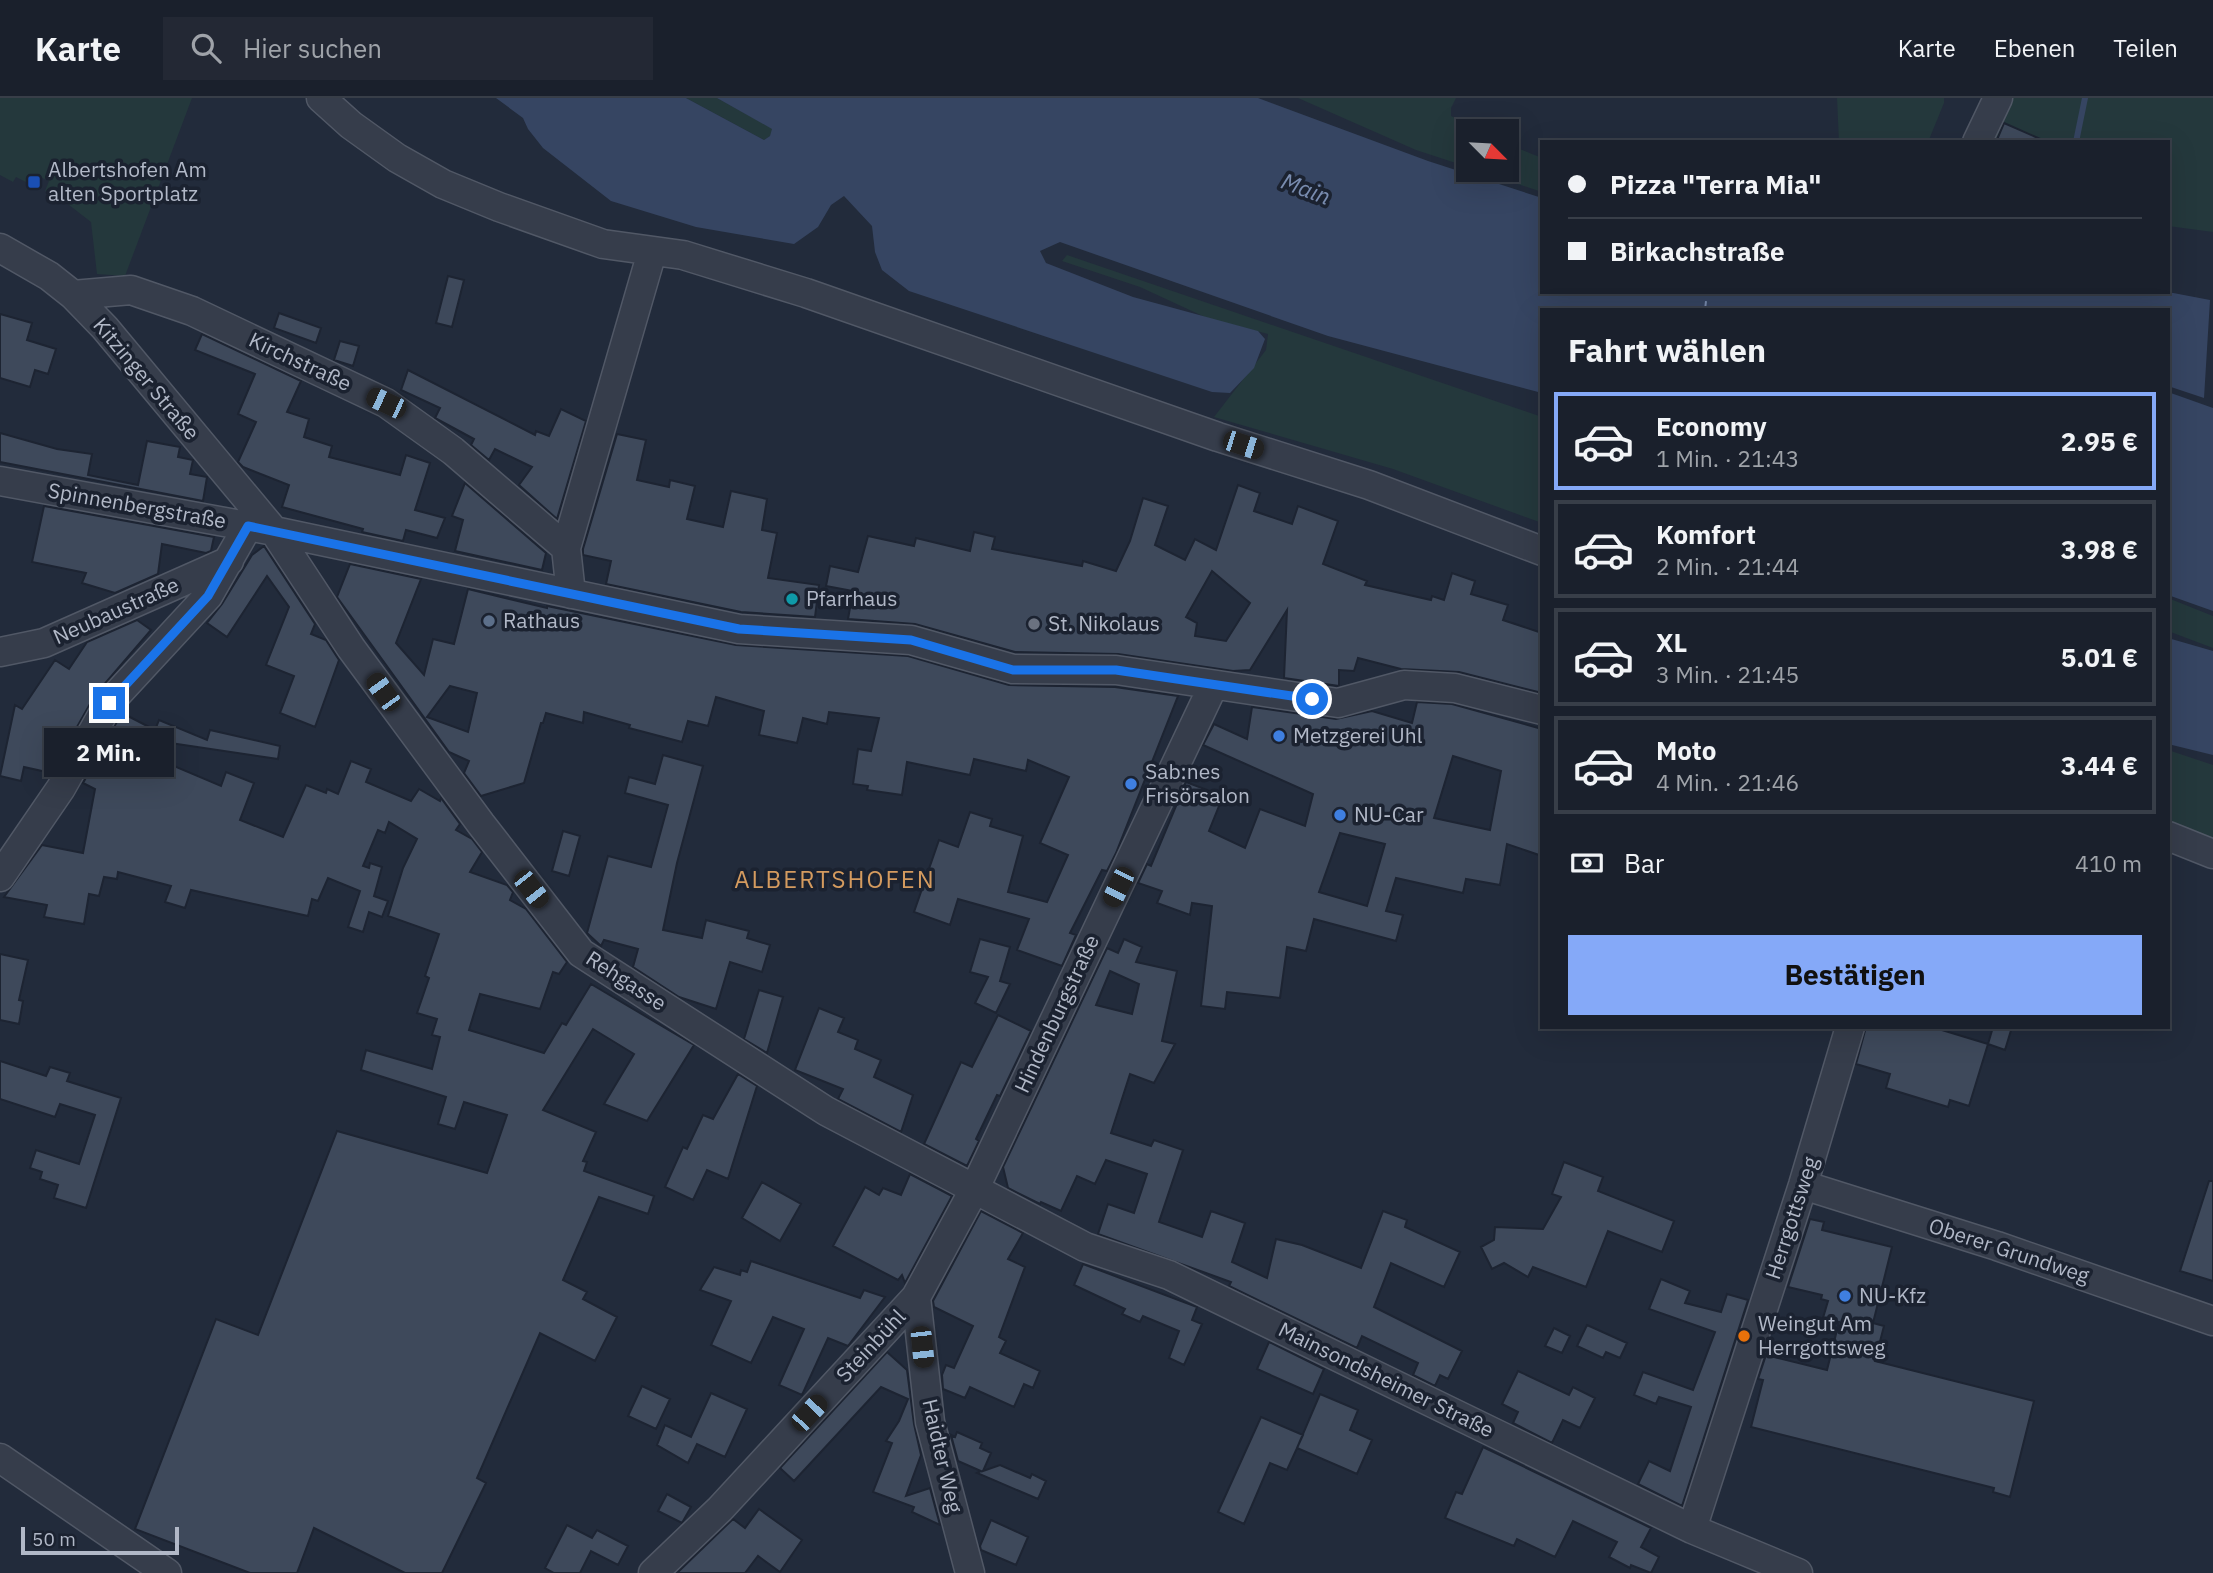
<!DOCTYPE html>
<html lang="de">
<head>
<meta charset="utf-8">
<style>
  :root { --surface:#1a202c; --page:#232834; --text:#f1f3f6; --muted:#9fa3a9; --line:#383e48; --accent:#85a9f8 }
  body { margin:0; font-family:"IBM Plex Sans",sans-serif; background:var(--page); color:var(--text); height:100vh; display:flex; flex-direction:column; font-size:26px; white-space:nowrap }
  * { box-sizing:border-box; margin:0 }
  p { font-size:23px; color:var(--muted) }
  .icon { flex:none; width:38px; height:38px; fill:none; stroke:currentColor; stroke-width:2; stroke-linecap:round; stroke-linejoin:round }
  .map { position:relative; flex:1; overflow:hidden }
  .details { position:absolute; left:1540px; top:210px; width:630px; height:721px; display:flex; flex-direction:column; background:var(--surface); border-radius:0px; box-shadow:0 7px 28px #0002,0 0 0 2px var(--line) }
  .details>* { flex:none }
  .banner { position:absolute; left:1540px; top:42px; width:630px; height:154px; border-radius:0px; box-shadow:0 7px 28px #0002,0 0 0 2px var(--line); display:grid; align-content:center; height:154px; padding:0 28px; background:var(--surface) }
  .needle { width:46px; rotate:114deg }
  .tools { position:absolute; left:1456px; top:21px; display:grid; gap:14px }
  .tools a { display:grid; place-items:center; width:63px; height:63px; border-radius:0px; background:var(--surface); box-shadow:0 7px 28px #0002,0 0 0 2px var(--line); font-size:35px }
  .scale { position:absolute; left:21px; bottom:18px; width:158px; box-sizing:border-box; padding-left:7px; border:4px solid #b1b8c7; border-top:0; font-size:19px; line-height:24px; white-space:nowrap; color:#b1b8c7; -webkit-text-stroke:5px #1b2230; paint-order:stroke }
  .end { position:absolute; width:32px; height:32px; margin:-16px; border:9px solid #1a73e8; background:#fff; box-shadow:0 0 0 4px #fff }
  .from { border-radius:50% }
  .bubble { position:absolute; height:49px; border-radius:0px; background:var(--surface); box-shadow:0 7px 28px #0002,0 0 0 2px var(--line); font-size:23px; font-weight:700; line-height:49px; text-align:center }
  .car { position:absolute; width:21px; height:42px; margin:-21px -10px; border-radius:9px; box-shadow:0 0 5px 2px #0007; background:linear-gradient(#222 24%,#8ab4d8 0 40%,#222 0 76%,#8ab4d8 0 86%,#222 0) }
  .banner b { display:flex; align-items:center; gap:24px; height:66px; font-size:26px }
  .banner b+b { border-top:2px solid var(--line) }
  .banner i { width:18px; height:18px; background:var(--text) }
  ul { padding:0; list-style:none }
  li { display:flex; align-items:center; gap:21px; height:98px; margin:0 14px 10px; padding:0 14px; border:4px solid var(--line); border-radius:0px }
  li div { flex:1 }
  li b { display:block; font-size:26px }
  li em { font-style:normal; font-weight:700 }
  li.current { border-color:var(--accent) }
  li>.icon { width:63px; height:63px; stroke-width:1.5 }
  h2 { padding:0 28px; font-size:32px; line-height:84px }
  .pay { display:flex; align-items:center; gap:18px; height:77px; padding:0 28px; font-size:26px }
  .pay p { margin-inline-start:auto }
  .primary-button { display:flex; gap:14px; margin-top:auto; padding:14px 28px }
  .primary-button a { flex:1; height:80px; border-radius:0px; background:var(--accent); color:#111; font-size:28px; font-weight:700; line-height:80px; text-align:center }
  header { display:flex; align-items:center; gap:42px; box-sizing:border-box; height:98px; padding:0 35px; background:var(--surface); border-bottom:2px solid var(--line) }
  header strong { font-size:33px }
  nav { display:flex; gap:38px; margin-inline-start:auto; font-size:24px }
  .search { width:490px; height:63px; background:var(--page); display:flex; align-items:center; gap:18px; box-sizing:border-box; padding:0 24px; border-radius:0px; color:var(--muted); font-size:26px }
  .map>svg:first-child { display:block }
  .green { fill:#24383c }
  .water { fill:#364562 }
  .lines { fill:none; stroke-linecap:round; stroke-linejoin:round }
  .stream { stroke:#364562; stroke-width:6 }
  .ferry { stroke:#798caf; stroke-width:2; stroke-dasharray:9 7; stroke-linecap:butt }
  .building { fill:#3e495b; stroke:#1d2432; stroke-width:2; fill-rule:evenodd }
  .minor-casing { stroke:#515866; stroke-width:31 }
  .minor { stroke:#363d4b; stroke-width:28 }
  .route { stroke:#1a73e8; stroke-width:9 }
  .transit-dot { fill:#1a4fb4; stroke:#1b2230; stroke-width:2.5 }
  .culture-dot { fill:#0f9aa8; stroke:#1b2230; stroke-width:2.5 }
  .service-dot { fill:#5c6f8a; stroke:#1b2230; stroke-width:2.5 }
  .worship-dot { fill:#6b7280; stroke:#1b2230; stroke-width:2.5 }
  .shop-dot { fill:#3f7fe0; stroke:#1b2230; stroke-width:2.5 }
  .food-dot { fill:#e8710a; stroke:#1b2230; stroke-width:2.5 }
  .labels { text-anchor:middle; stroke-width:7; stroke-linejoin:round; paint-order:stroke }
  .poi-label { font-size:21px; fill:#b1b8c7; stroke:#1b2230; text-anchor:start }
  .street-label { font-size:21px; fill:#b1b8c7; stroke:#1b2230 }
  .water-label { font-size:23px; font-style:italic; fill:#798caf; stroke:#1b2230 }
  .quarter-label { font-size:24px; letter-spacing:2px; fill:#d49b5f; stroke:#1b2230 }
</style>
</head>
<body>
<header>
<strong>Karte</strong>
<div class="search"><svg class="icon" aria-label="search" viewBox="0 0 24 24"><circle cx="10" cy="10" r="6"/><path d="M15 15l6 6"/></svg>Hier suchen</div>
<nav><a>Karte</a><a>Ebenen</a><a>Teilen</a></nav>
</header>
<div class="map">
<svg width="2213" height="1475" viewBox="0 0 2213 1475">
  <rect width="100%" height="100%" fill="#222b3b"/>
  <path class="green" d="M0 0H192L125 178 97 176 91 124 60 100 45 93 49 83 33 76 28 85 16 79 13 84 0 77Z
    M686 0H717L773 31 770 38 764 42Z
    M1298 0H1456L1451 10V18L1482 33H1468V69L1416 52Z
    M1837 0H1944V5L1928 44H1839Z
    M2007 0H2213V134L2168 128V44H1985Z
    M1507 46 1542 60V94L1475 72H1507Z
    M1067 157 1542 319V425L1393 371 1214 319 1266 252 1268 236 1207 220 1140 189 1062 163Z
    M2168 500 2213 518V550L2168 533Z
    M2168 652 2213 667V748L2168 732Z"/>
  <path class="water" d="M496 0H686L764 42 770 38 772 31 717 0H1258L1428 63 1542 100V194H2168L2210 202 2204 300 2168 288V212H1542V295L1328 238 1060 144 1040 153 1046 165 1133 199 1258 233 1265 241 1254 270 1230 295 1212 294 909 193 882 172 875 154 872 128 844 98 831 107 818 129 794 146 696 129 611 103 543 50 528 31 523 20Z
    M2168 294 2213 310V513L2168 497Z
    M2168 540 2213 553V657L2168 646Z"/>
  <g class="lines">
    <path class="stream" d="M2076 44 2085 0"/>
    <path class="ferry" d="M1705 212 1707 194"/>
  </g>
  <path class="building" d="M2004 25 2047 44H1996Z
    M448 178 464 182 452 229 436 225Z
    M279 215 321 230 316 245 274 230Z
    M0 216 32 225 27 242 56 251 48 276 35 272 30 289 0 280Z
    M202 236 301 283 287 314 309 321 304 339 332 348 329 359 400 377 406 357 430 365 415 412 445 420 437 440 406 432 403 443 362 434 363 431 282 409 289 387 243 369 238 364 256 324 238 316 255 276 195 252Z
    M340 243 359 248 353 268 334 262Z
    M408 272 535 337 536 333 549 338 561 311 586 323 557 421 519 387 532 369 495 351 489 362 471 347 474 341 435 320 440 310 401 292Z
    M0 335 57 351 92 356 88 377 138 387 147 343 180 349 178 359 193 362 190 376 207 379 203 403 0 364Z
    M617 336 646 342 637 382 669 389 670 382 695 388 687 421 723 429 731 393 767 401 762 432 777 435 768 480 819 487 815 519 741 514 606 486 611 463 583 457V451Z
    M465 385 546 455 542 472 455 453 463 422 452 418Z
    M1238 387 1260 395 1254 413 1292 426 1298 408 1338 423 1323 466 1367 483 1365 487 1431 502 1432 498 1444 502 1452 475 1475 483 1471 496 1508 507 1503 522 1542 535V595L1459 574 1401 571 1358 560 1354 573 1339 572V588L1284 580 1287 512 1250 572 1233 573 1118 556 1015 554 915 526 848 521 853 493 826 488 830 468 858 474 868 438 914 448 916 440 970 453 974 434 995 439 992 451 1082 468 1083 463 1116 473 1130 443 1143 400 1168 408 1155 447 1185 462 1195 441 1216 452ZM1212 473 1250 505 1226 543 1195 538 1197 525 1186 519Z
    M44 408 214 439 211 453 206 455 162 446 158 476 115 495 82 485 86 475 32 464Z
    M264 448 315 526 311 536 326 542 339 562 315 629 280 615 294 578 266 567 289 509 267 478 227 539 207 525 222 506 252 457Z
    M350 466 421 481 396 545 424 577 433 541 454 546 468 491 547 510V508L736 547 908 558 1009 587 1115 589 1178 598 1116 755 1107 773 1102 772 1070 835 1076 837 1062 868 1017 852 1029 821 958 801 950 827 914 814 939 742 958 749 970 714 992 721 990 728 1023 738 1008 794 1047 804 1068 757 1040 745 1069 679 1028 662 1026 673 974 661 970 677 907 664 902 697 867 692 868 688 853 686 858 651 871 653 879 620 829 614 827 626 803 620 797 645 759 637 764 613 716 599 708 628 688 623 682 644 629 630 630 627 584 614 583 625 546 615 543 625H541L524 685 481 698 464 675 469 663 449 654 337 499ZM450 588 477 595 468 634 427 619Z
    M137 522 151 532 95 597 51 675 24 669 21 683 0 678 15 607 22 611 55 562 69 571 87 544Z
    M1417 604 1452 606 1542 631V758L1507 746 1500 787 1466 781 1463 795 1396 780 1386 813 1403 817 1396 843 1314 821 1306 853 1287 849 1280 900 1227 894 1225 911 1201 908 1212 808 1192 805 1190 817 1157 805 1162 793 1138 785 1147 766 1151 768 1186 684 1223 698 1209 733 1245 750 1260 711 1305 728 1313 696 1203 647 1214 626 1247 641 1252 609 1336 621 1372 613 1412 625ZM1453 658 1501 673 1490 732 1434 720ZM1340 735 1385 746 1367 808 1319 794Z
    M122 615 155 632 159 622 207 642 210 632 280 648 278 661 110 636Z
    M108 640 221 688 226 674 254 685 240 722 283 739 306 687 326 695 327 691 338 696 351 663 371 671 366 684 411 703 419 691 440 703 441 700 460 726 456 732 472 741 482 754 470 774 507 787 513 794 510 802 526 811 567 864 559 876 553 874 540 911 480 896 469 932 544 955 562 925 566 927 591 886 694 947 647 1023 604 1006 634 956 593 931 543 1012 596 1034 583 1063 587 1064 584 1073 654 1098 648 1116 599 1099 563 1182 587 1194 583 1201 617 1219 595 1263 540 1235 477 1380 486 1385 442 1475H405L314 1430 297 1475H250L135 1431 216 1221 258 1237 337 1033 487 1075 507 1017 464 1004 455 1031 438 1026 446 999 361 972 366 952 432 971 440 939 432 937 437 921 417 915 429 880 425 878 439 836 388 818 403 770 417 741 389 724 385 735 378 732 363 768 369 770 370 765 382 769 374 798 388 803 382 819 369 814 363 834 348 829 360 793 328 780 318 803 312 801 308 818 191 792 185 810 165 804 171 788 118 774 117 781 104 779 99 798 89 796 84 826 44 819 47 807 4 799 42 747 83 755 95 691 83 685Z
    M663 657 703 668 677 765 663 832 702 840 706 822 749 833 747 840 770 847 762 874 730 864 716 911 679 899 633 869 638 851 604 842 601 848 587 835 608 758 651 769 668 707 625 695 629 679 655 686Z
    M563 733 580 738 569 778 552 773Z
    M980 841 1010 849 1000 883 1010 886 996 915 975 905 988 879 970 874Z
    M1124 841 1142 849 1136 864 1177 873 1162 943 1175 946 1154 985 1130 976 1111 1035 1151 1048 1154 1042 1183 1052 1159 1124 1202 1139 1211 1113 1245 1125 1232 1164 1267 1180 1276 1141 1302 1147 1361 1170 1383 1113 1407 1122 1405 1129 1460 1154 1444 1189 1391 1165 1374 1209 1462 1253 1448 1281 1440 1277 1435 1288 1413 1277 1418 1265 1362 1238 1357 1250 1229 1188 1231 1184 1098 1136 1108 1106 1134 1115 1147 1076 1106 1062 1095 1086 1077 1078 1061 1113 1041 1104 1040 1106 1008 1090 1003 1069 1107 850 1118 855ZM1110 873 1139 886 1132 916 1096 907Z
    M0 856 28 862 19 902 23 903 19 926 0 922Z
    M759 892 783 899 767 955 744 941Z
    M819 910 844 920 838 934 858 942 855 951 881 962 874 979 913 997 901 1034 838 1001 843 991 795 972Z
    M998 917 1031 933 1000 998 997 997 976 1041 979 1043 967 1068 924 1046 961 964 972 969Z
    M1866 929H1932L1988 946 1969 1008 1950 1002 1948 1009 1886 990 1890 976 1856 966Z
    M1993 929H2012L2005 952 1988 946Z
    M0 963 46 978 50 969 70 975 67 983 121 1000 86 1110 54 1100 58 1087 40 1081 42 1074 30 1070 36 1052 79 1066 95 1017 60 1006 55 1019 0 1001Z
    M738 976 757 988 728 1081 707 1072 693 1102 665 1089 683 1049 687 1051 703 1017 713 1021Z
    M1564 1064 1603 1079 1598 1093 1674 1123 1662 1154 1608 1133 1586 1189 1533 1169 1528 1179 1504 1165 1492 1171 1481 1149 1494 1142 1495 1129 1543 1131 1561 1099 1552 1096Z
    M910 1076 952 1098 905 1185 902 1177 898 1182 833 1148 865 1089 879 1097 883 1090 901 1097Z
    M2209 1083H2213V1183L2180 1173Z
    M762 1084 801 1106 780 1143 742 1120Z
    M981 1113 1023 1135 1008 1161 1025 1169 999 1239 1006 1243 1000 1255 1040 1273 1033 1290 1024 1286 1014 1309 970 1289 965 1300 943 1291 942 1277 946 1267 954 1270 973 1228 934 1209 933 1203Z
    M1810 1121 1824 1124 1822 1132 1892 1149 1873 1225 1884 1228 1875 1263 2034 1303 2010 1399 1993 1394 1994 1390 1751 1329 1763 1282 1758 1281 1766 1257 1827 1272 1839 1224 1823 1220 1828 1203 1821 1201 1822 1197 1788 1189Z
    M751 1163 860 1200 864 1192 885 1199 848 1248 828 1240 802 1297 779 1287 804 1231 773 1219 751 1265 711 1247 731 1203 700 1192 714 1169 740 1177 741 1172 747 1174Z
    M1083 1166 1197 1209 1192 1222 1202 1226 1184 1267 1169 1260 1179 1233 1143 1218 1140 1224 1122 1216 1125 1211 1074 1187Z
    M1661 1181 1690 1193 1685 1205 1721 1214 1727 1196 1748 1202 1682 1408 1638 1386 1649 1363 1670 1373 1691 1309 1659 1299 1656 1306 1634 1297 1643 1274 1693 1292 1715 1234 1649 1211Z
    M1587 1227 1627 1245 1620 1260 1606 1254 1603 1260 1577 1248Z
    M1554 1230 1570 1238 1562 1255 1545 1248Z
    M1269 1244 1324 1271 1313 1296 1257 1271Z
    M887 1254 907 1272 914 1326 921 1357 906 1398 930 1390 940 1427 912 1414 914 1409 873 1394 892 1345 886 1343 899 1323 908 1301 881 1289 794 1383 780 1370Z
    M1518 1273 1569 1297 1573 1289 1595 1300 1580 1330 1563 1322 1552 1345 1513 1325 1518 1314 1502 1306Z
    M642 1288 670 1301 656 1331 628 1318Z
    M711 1295 747 1311 725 1359 697 1346 688 1365 657 1347 665 1327 691 1339Z
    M1320 1296 1358 1312 1350 1332 1372 1342 1357 1376 1297 1350Z
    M1261 1319 1303 1337 1287 1372 1270 1365 1244 1426 1218 1414Z
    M957 1334 982 1345 980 1350 991 1355 983 1373 1000 1367 1030 1380 1032 1376 1046 1383 1038 1401 977 1375 981 1373 958 1363 951 1337 955 1339Z
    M1483 1349 1651 1430 1641 1449 1659 1459 1651 1475 1631 1467 1630 1470 1609 1459 1617 1444 1573 1423 1555 1459 1517 1441 1514 1448 1445 1420 1456 1394 1462 1396Z
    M667 1396 691 1409 682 1425 658 1413Z
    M759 1411 802 1442 780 1474 758 1458 745 1475H677L733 1421 745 1430Z
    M991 1422 1028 1439 1016 1467 981 1452 980 1448Z
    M567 1427 592 1440 597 1432 628 1448 618 1467 591 1453 580 1475H554L545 1470Z"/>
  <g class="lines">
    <g class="minor-casing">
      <path id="minor" d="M321 0 351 27 397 60 443 86 499 109 603 146 683 157 806 195 1218 339 1369 387 1542 453
        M1977 44 1998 0
        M0 150 49 178 73 197 105 230 274 433 351 550 481 726 581 855 826 1013 1085 1149 1169 1177 1692 1431 1798 1475
        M73 197 131 192 192 213 386 305 453 353 566 450
        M0 383 274 433 739 531 911 542 1013 571 1116 572 1338 605 1404 587 1455 590 1542 612
        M571 496 566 450 652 154
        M0 554 44 545 229 463
        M2168 738 2213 756
        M0 779 61 690 109 605 208 498 248 428
        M1803 1087 1997 1148 2213 1223
        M916 1199 930 1324 970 1475
        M0 1360 167 1475
        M1692 1431 1803 1087 1850 929
        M653 1475 720 1411 916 1199 974 1092 1213 588"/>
    </g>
    <use href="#minor" class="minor"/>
  </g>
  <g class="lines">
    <path class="route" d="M109 605 208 498 248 428 739 531 911 542 1013 572H1116L1312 601"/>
  </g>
  <rect class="transit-dot" x="27" y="77" width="14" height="14" rx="3.5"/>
  <circle class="culture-dot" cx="792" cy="501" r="7"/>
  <circle class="service-dot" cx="489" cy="523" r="7"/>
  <circle class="worship-dot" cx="1034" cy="526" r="7"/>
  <g class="shop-dot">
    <circle cx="1279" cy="638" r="7"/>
    <circle cx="1131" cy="686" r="7"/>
    <circle cx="1340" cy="717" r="7"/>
    <circle cx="1845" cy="1198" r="7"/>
  </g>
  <circle class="food-dot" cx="1744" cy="1238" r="7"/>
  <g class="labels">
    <g class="poi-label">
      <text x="48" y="79">Albertshofen Am<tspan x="48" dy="24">alten Sportplatz</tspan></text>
      <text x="806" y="508">Pfarrhaus</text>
      <text x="503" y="530">Rathaus</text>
      <text x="1048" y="533">St. Nikolaus</text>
      <text x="1293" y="645">Metzgerei Uhl</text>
      <text x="1145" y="681">Sab:nes<tspan x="1145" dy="24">Frisörsalon</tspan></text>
      <text x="1354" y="724">NU-Car</text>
      <text x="1859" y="1205">NU-Kfz</text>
      <text x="1758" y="1233">Weingut Am<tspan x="1758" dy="24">Herrgottsweg</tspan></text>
    </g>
    <g class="street-label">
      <text transform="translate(300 264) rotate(25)" y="7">Kirchstraße</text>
      <text transform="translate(146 281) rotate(50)" y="7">Kitzinger Straße</text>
      <text transform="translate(137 408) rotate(10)" y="7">Spinnenbergstraße</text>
      <text transform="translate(116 513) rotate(-24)" y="7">Neubaustraße</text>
      <text transform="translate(626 883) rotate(33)" y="7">Rehgasse</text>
      <text transform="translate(1057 916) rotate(-65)" y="7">Hindenburgstraße</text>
      <text transform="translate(1792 1120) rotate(-72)" y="7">Herrgottsweg</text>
      <text transform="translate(2009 1153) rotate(18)" y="7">Oberer Grundweg</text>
      <text transform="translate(871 1248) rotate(-47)" y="7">Steinbühl</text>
      <text transform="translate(1386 1282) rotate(26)" y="7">Mainsondsheimer Straße</text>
      <text transform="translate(942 1358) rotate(77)" y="7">Haidter Weg</text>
    </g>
    <g class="water-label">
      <text transform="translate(1306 91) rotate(21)" y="8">Main</text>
    </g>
    <g class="quarter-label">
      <text x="835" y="790">ALBERTSHOFEN</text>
    </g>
  </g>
</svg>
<div class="tools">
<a><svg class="needle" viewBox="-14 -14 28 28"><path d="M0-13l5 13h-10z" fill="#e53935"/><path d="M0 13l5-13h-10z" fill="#9fa3a9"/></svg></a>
</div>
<div class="scale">50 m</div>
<i class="end from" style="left:1312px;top:601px"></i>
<i class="end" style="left:109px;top:605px"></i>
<div class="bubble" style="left:44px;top:630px;width:130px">2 Min.</div>
<i class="car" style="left:386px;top:305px;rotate:295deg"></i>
<i class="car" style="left:1243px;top:347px;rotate:108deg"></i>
<i class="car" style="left:383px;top:594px;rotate:324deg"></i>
<i class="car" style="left:1118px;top:789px;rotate:206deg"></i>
<i class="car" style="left:531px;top:791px;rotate:142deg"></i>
<i class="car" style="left:922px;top:1249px;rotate:174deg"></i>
<i class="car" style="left:809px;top:1315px;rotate:43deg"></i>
<div class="banner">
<b><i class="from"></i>Pizza &quot;Terra Mia&quot;</b>
<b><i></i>Birkachstraße</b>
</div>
<section class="details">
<h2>Fahrt wählen</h2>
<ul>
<li class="current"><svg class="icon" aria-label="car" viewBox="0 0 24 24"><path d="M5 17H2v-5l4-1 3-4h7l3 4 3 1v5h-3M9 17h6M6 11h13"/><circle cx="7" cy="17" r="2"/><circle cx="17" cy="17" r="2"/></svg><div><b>Economy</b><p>1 Min. · 21:43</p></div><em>2.95 €</em></li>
<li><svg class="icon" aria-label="car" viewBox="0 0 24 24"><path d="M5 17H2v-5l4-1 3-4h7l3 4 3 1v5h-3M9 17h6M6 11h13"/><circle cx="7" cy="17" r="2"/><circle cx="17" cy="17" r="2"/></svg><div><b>Komfort</b><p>2 Min. · 21:44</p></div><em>3.98 €</em></li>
<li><svg class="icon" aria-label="car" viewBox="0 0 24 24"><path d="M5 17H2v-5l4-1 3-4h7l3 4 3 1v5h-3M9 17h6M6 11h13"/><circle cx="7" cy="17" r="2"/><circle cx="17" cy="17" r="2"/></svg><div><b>XL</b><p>3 Min. · 21:45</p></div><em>5.01 €</em></li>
<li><svg class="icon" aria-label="car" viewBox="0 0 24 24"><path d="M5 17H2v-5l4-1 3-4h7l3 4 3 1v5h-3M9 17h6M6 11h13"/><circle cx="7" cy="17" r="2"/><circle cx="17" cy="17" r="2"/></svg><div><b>Moto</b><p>4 Min. · 21:46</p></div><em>3.44 €</em></li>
</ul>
<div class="pay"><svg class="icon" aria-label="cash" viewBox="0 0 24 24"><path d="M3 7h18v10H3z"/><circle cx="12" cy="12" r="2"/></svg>Bar<p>410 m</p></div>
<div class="primary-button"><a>Bestätigen</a></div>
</section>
</div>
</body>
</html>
